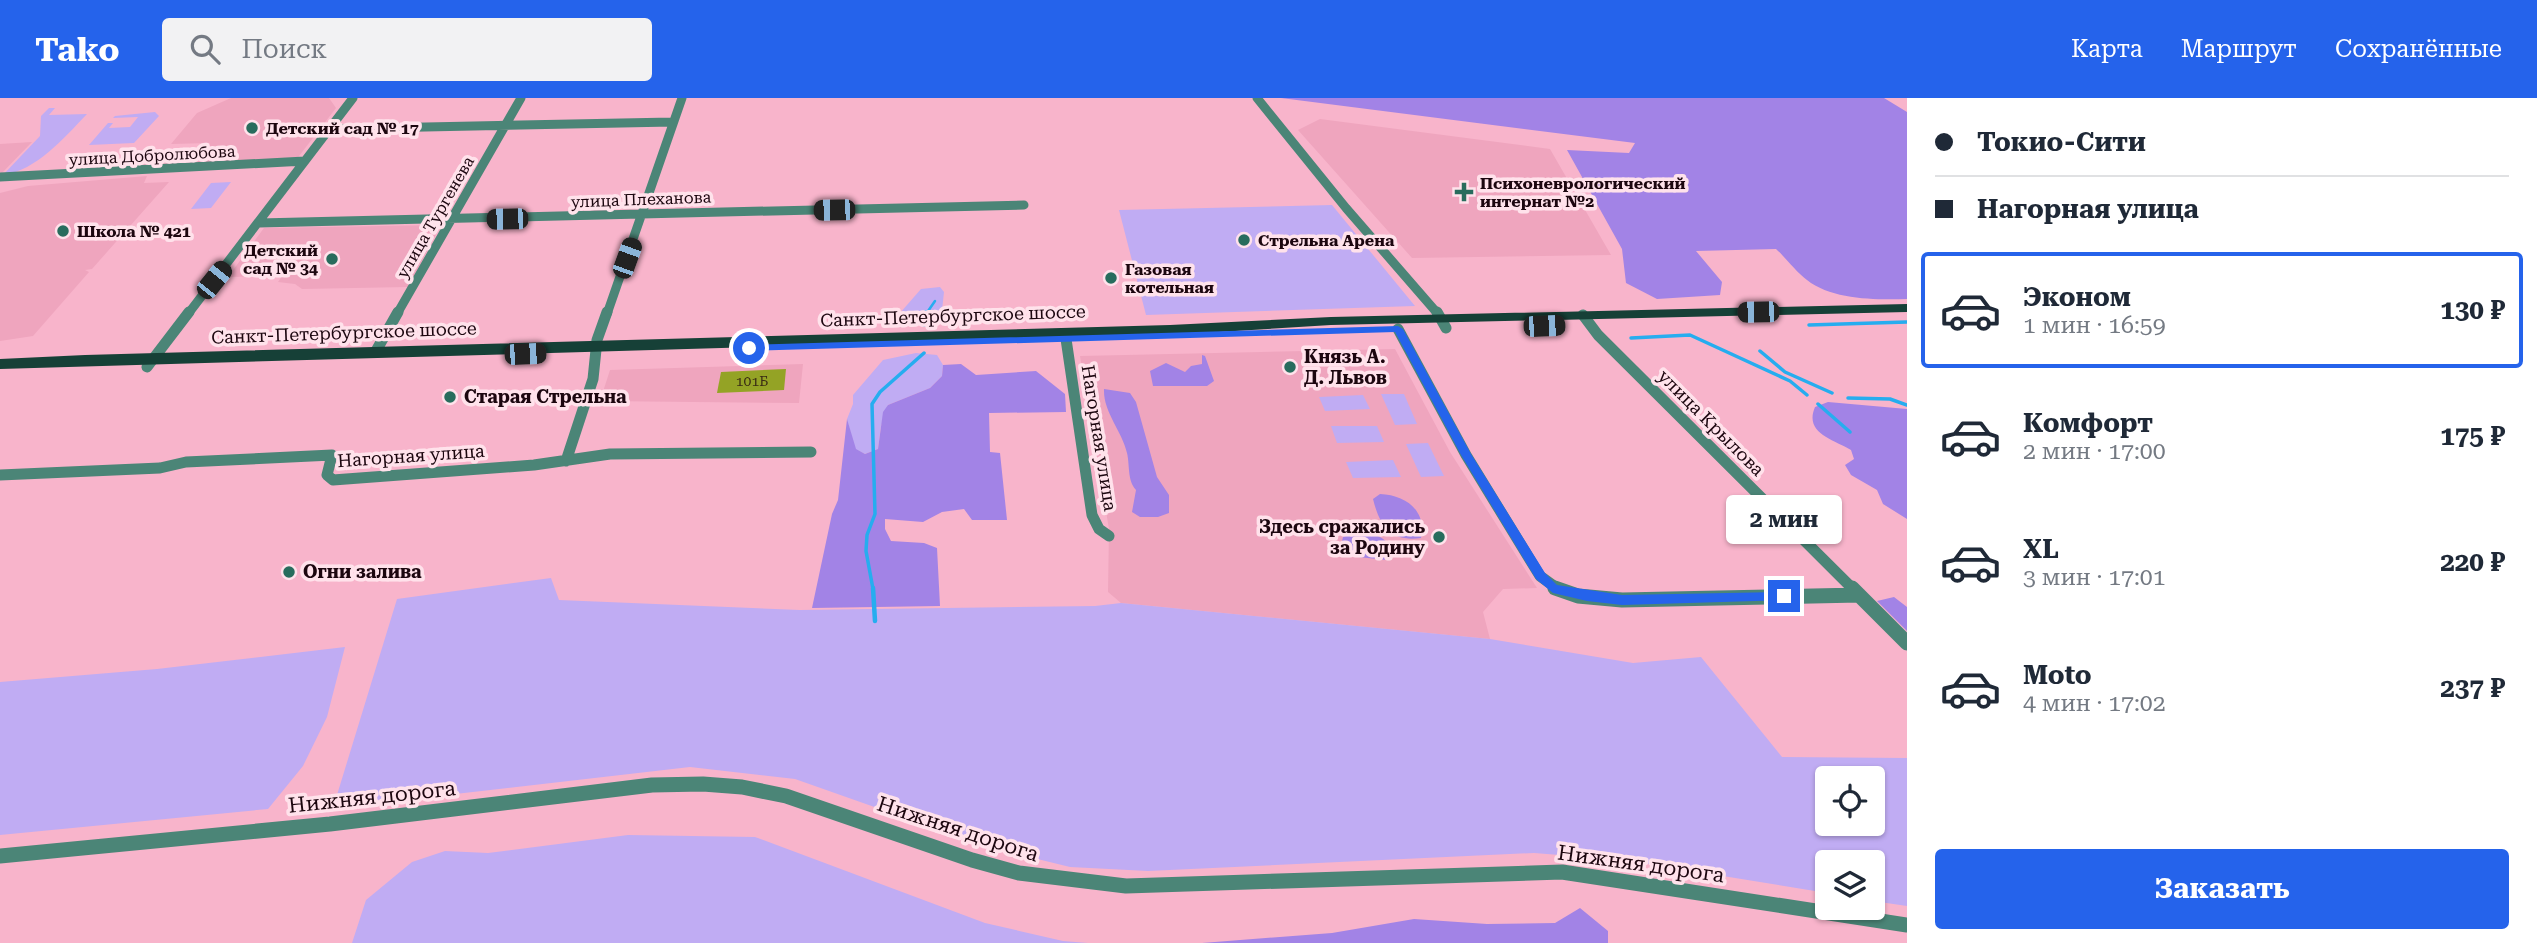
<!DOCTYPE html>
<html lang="ru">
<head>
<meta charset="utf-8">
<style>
  :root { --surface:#fff; --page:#f2f2f3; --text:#1f2937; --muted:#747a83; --line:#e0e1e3; --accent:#2563eb }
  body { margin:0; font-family:"Roboto Serif",serif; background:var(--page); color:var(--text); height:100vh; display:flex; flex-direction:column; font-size:26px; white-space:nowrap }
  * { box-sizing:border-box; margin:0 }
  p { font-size:23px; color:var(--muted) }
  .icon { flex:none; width:38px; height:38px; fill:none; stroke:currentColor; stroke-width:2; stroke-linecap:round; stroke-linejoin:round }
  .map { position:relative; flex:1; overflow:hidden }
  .details { display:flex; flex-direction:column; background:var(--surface); width:630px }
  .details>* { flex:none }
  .guide { display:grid; align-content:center; height:154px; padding:0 28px; background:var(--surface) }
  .tools { position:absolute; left:1815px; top:668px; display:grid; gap:14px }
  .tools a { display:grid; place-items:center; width:70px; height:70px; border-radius:7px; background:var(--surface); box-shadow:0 2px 5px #0004; font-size:35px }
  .end { position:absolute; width:32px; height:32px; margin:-16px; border:9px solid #2563eb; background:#fff; box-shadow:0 0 0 4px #fff }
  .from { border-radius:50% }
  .bubble { position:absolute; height:49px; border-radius:7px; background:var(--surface); box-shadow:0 2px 5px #0004; font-size:23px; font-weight:700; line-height:49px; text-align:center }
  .car { position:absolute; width:21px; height:42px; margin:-21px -10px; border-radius:9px; box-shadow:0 0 5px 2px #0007; background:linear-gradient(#222 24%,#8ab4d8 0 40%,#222 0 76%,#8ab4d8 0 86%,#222 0) }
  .guide b { display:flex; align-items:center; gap:24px; height:66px; font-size:26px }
  .guide b+b { border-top:2px solid var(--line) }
  .guide i { width:18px; height:18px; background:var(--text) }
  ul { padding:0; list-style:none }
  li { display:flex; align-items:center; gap:21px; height:116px; margin:0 14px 10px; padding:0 14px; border:4px solid transparent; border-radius:7px }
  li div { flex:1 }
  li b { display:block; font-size:26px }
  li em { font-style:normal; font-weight:700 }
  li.selected { border-color:var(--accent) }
  li>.icon { width:63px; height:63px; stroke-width:1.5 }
  .cta { display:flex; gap:14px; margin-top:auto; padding:14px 28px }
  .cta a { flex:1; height:80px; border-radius:7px; background:var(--accent); color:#fff; font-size:28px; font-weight:700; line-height:80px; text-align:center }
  header { display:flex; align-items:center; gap:42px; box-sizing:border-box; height:98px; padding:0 35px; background:var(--accent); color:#fff }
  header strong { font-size:33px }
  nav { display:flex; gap:38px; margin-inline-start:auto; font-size:24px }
  .search { width:490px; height:63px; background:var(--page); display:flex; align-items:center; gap:18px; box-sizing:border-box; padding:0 24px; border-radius:7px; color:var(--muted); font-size:26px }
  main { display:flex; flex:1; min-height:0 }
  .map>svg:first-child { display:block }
  .built { fill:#efa5be }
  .green { fill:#c0acf3; fill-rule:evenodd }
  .forest { fill:#a283e6 }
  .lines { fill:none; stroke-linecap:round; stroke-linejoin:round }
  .stream-far2 { stroke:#26adef; stroke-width:2.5 }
  .stream-far1 { stroke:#26adef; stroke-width:3.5 }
  .stream { stroke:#26adef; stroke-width:4.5 }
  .building { fill:#94a325 }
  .street-far2 { stroke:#4b8577; stroke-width:9 }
  .street-far1 { stroke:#4b8577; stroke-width:11 }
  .street { stroke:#4b8577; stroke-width:15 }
  .primary { fill:#164037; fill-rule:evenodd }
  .route { fill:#2563eb }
  .poi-dot { fill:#286c5d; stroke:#ffe2eb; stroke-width:2.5 }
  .labels { text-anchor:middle; stroke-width:7; stroke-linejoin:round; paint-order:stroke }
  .number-label { font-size:14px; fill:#3a2d14 }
  .far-poi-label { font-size:16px; font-weight:bold; fill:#1c060f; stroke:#ffe2eb; text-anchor:start }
  .far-street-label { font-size:16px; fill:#1c060f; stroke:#ffe2eb }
  .street-label { font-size:18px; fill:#1c060f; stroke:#ffe2eb }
  .poi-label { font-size:18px; font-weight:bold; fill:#1c060f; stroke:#ffe2eb; text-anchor:start }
  .near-street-label { font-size:21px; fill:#1c060f; stroke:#ffe2eb }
</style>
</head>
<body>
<header>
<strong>Tako</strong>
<div class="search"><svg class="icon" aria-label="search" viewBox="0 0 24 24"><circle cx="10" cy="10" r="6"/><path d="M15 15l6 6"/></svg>Поиск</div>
<nav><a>Карта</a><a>Маршрут</a><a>Сохранённые</a></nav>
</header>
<main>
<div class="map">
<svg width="1907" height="845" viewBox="0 0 1907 845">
  <rect width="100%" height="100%" fill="#f8b4cb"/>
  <path class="built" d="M231 0H329L336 10 296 62 193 66 210 45 171 46 197 15Z
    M1320 21 1550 51 1611 157 1412 160 1298 32Z
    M32 44 1 76H0V46Z
    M147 78 144 85 169 84 92 171 85 172 89 174 33 238 0 243V95L28 88Z
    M441 127 408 189 302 191 295 186 278 184 282 178 228 179 264 130Z
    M1395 251 1450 354 1537 490 1503 491 1483 514 1490 541 1121 505 1108 494 1109 431 1080 258Z
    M803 266 799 305 600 303 610 272Z"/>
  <path class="green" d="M49 10H55L49 17 87 16C63 41 38 71 2 78L40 38 41 18Z
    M155 14 159 18 134 45 89 47 108 25H113L109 30 130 29 138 19 113 20 115 18Z
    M231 84 211 110 191 111 211 85Z
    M1332 107 1415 208 1146 217 1119 112Z
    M940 189 944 194 941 222C924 229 913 229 900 215L921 191Z
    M916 255 937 257 943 267 942 278 930 290 888 307 881 328 878 351 865 356 855 351 847 321 853 306V297L883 262Z
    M1381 296H1404L1417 326 1395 327Z
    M1363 297 1370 311 1325 313 1319 299Z
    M1331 328H1377L1384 344 1337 345Z
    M1428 345 1444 378 1421 379 1406 346Z
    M1393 362 1401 379 1353 380 1346 364Z
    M551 480 559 502 800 512 1095 508 1121 505 1490 541 1633 565 1701 559 1782 659 1907 660V808L1873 803 1872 765H1827V795L1624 762 1534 755 1148 773 1070 769 985 748 795 681 690 669 333 710 397 501ZM1827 681H1872V726H1827Z
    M345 549 327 619 303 668 268 711 0 737V584L157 571Z
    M628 737 755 739 985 825 1063 843 1088 845H352L366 802 412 764 445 753 488 755Z"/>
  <path class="forest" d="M1281 0H1884L1907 14V201C1877 202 1832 202 1807 182 1796 174 1787 161 1776 151L1696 153 1722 184 1720 197 1657 201 1626 185 1622 151 1567 52 1629 55 1635 45Z
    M1202 257 1205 258 1214 283 1207 288H1153L1150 273 1166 265 1185 274 1191 268 1202 266Z
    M961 266 976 277 1036 273 1065 296 1066 314 989 315 990 354 1000 355 1007 422H972L964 411 942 414 923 424 885 421V431L891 443 924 445 937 450 940 508 812 510 832 416 838 402 847 321 856 351 865 356 878 351 883 314 888 307 930 290 942 278 943 267Z
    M1104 291 1130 295 1136 304 1157 379 1169 397V415L1158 419H1140L1132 414 1136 392C1127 382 1130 367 1127 355 1122 333 1103 314 1104 291Z
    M1828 304 1907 311V421L1883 406 1877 392 1851 377 1845 367 1854 361 1851 352C1832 341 1804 335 1815 309Z
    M1380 396C1405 397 1427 412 1421 440 1391 444 1380 429 1373 401Z
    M1363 433C1378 437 1390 441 1393 457L1387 462 1358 459 1341 447 1343 439Z
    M1894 499 1907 509V533L1877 503Z
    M1580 810 1608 833V845H1202L1332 835 1414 821 1487 826 1555 825Z"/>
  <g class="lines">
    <path class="stream-far2" d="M926 216 935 203"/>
    <path class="stream-far1" d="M924 227 926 214
      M1809 227 1907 224
      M1631 240 1690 237 1790 283 1807 297
      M1760 253 1785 274 1832 295
      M1848 300 1890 301 1907 307
      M1818 306 1850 334
      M873 491 866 453 867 437 875 416 872 306 880 294 924 255"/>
    <path class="stream" d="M873 490 875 523"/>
  </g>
  <path class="building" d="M786 271 784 292 717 295 721 274Z"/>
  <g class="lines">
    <path class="street-far2" d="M1257 0 1346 110 1438 216
      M329 31 672 24
      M0 79 305 63
      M259 125 1024 107
      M188 216 353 0
      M397 216 521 0
      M607 216 682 0"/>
    <path class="street-far1" d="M1437 214 1446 230
      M1583 217 1598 237 1853 491
      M1398 231 1466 357 1540 478 1558 491
      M1066 241 1092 417 1099 431 1109 438
      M376 253 398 214
      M147 269 189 214
      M566 363 593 281 597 242 607 214
      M0 377 160 370 186 364 332 357 327 377 333 382 534 367 610 356 811 354"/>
    <path class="street" d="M1555 490 1578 498 1622 502 1859 497
      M1852 490 1907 545
      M0 758 330 726 652 687 703 686 742 689 786 698 972 762 1019 775 1126 788 1562 774 1907 827"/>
    <path class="primary" d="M1907 206V214L1331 227 1170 237 0 271V261L85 257 1170 227 1331 219Z"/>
  </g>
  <path class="route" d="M1398 228 1403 231 1471 356 1545 475 1557 487 1622 497 1784 494 1790 498 1788 502 1622 507 1587 503 1553 495 1536 481 1461 357 1395 234 749 253 744 250 749 247Z"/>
  <g class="poi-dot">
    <circle cx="252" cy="30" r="7"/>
    <path d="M1460.5 83.5h7v7h7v7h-7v7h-7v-7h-7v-7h7z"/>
    <circle cx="63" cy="133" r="7"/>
    <circle cx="1244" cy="142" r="7"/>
    <circle cx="332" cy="161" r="7"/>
    <circle cx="1111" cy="180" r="7"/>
    <circle cx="1290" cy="269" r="7"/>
    <circle cx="450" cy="299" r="7"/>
    <circle cx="1439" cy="439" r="7"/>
    <circle cx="289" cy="474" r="7"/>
  </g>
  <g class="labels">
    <g class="number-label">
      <text x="752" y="288">101Б</text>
    </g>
    <g class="far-poi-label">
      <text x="266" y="36">Детский сад № 17</text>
      <text x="1480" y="91">Психоневрологический<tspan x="1480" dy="18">интернат №2</tspan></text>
      <text x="77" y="139">Школа № 421</text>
      <text x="1258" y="148">Стрельна Арена</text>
      <text x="318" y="158" text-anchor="end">Детский<tspan x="318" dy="18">сад № 34</tspan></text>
      <text x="1125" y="177">Газовая<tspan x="1125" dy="18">котельная</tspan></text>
    </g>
    <g class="far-street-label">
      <text transform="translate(152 57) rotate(-3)" y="6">улица Добролюбова</text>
      <text transform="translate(641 101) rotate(-2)" y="6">улица Плеханова</text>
      <text transform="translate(435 119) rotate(-60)" y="6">улица Тургенева</text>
    </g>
    <g class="street-label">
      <text transform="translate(953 218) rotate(-2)" y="6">Санкт-Петербургское шоссе</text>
      <text transform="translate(344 235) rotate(-2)" y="6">Санкт-Петербургское шоссе</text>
      <text transform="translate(1711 325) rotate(45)" y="6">улица Крылова</text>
      <text transform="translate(1099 340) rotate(81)" y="6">Нагорная улица</text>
      <text transform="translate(411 358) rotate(-4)" y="6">Нагорная улица</text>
    </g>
    <g class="poi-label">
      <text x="1304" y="265">Князь А.<tspan x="1304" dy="21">Д. Львов</tspan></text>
      <text x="464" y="305">Старая Стрельна</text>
      <text x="1425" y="435" text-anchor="end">Здесь сражались<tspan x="1425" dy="21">за Родину</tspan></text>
      <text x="303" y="480">Огни залива</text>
    </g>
    <g class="near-street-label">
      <text transform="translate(372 699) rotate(-6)" y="7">Нижняя дорога</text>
      <text transform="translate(958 731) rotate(18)" y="7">Нижняя дорога</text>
      <text transform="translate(1641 766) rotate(8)" y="7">Нижняя дорога</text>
    </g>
  </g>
</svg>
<div class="tools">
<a><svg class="icon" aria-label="locate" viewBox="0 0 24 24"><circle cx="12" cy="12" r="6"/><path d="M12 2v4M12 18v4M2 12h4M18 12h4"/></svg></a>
<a><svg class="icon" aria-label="layers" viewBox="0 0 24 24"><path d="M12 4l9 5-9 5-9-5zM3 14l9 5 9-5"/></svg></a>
</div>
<i class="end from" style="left:749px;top:250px"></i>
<i class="end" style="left:1784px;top:498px"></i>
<div class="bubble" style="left:1726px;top:397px;width:116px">2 мин</div>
<i class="car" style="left:834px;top:112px;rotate:269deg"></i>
<i class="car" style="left:507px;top:121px;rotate:269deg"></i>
<i class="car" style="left:627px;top:160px;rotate:20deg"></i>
<i class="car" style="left:214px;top:182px;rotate:39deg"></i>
<i class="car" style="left:1758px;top:214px;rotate:269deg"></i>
<i class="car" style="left:1544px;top:228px;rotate:88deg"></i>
<i class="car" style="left:525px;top:256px;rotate:88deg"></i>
</div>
<section class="details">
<div class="guide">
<b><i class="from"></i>Токио-Сити</b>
<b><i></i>Нагорная улица</b>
</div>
<ul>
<li class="selected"><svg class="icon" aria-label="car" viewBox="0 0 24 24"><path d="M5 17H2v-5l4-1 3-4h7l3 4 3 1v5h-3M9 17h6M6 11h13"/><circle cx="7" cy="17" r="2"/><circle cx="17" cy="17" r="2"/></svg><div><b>Эконом</b><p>1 мин · 16:59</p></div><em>130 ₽</em></li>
<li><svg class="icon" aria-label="car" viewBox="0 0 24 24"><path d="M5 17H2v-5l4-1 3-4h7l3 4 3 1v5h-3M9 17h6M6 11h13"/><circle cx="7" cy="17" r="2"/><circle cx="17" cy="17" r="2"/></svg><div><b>Комфорт</b><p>2 мин · 17:00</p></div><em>175 ₽</em></li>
<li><svg class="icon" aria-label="car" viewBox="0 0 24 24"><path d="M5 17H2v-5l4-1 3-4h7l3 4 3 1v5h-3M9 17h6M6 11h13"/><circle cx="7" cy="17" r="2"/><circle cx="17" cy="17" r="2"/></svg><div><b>XL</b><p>3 мин · 17:01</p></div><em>220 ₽</em></li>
<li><svg class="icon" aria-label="car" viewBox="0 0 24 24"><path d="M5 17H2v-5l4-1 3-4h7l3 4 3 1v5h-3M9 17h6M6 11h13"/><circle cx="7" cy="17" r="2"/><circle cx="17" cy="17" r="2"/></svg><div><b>Moto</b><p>4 мин · 17:02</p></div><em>237 ₽</em></li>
</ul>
<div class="cta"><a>Заказать</a></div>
</section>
</main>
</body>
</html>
